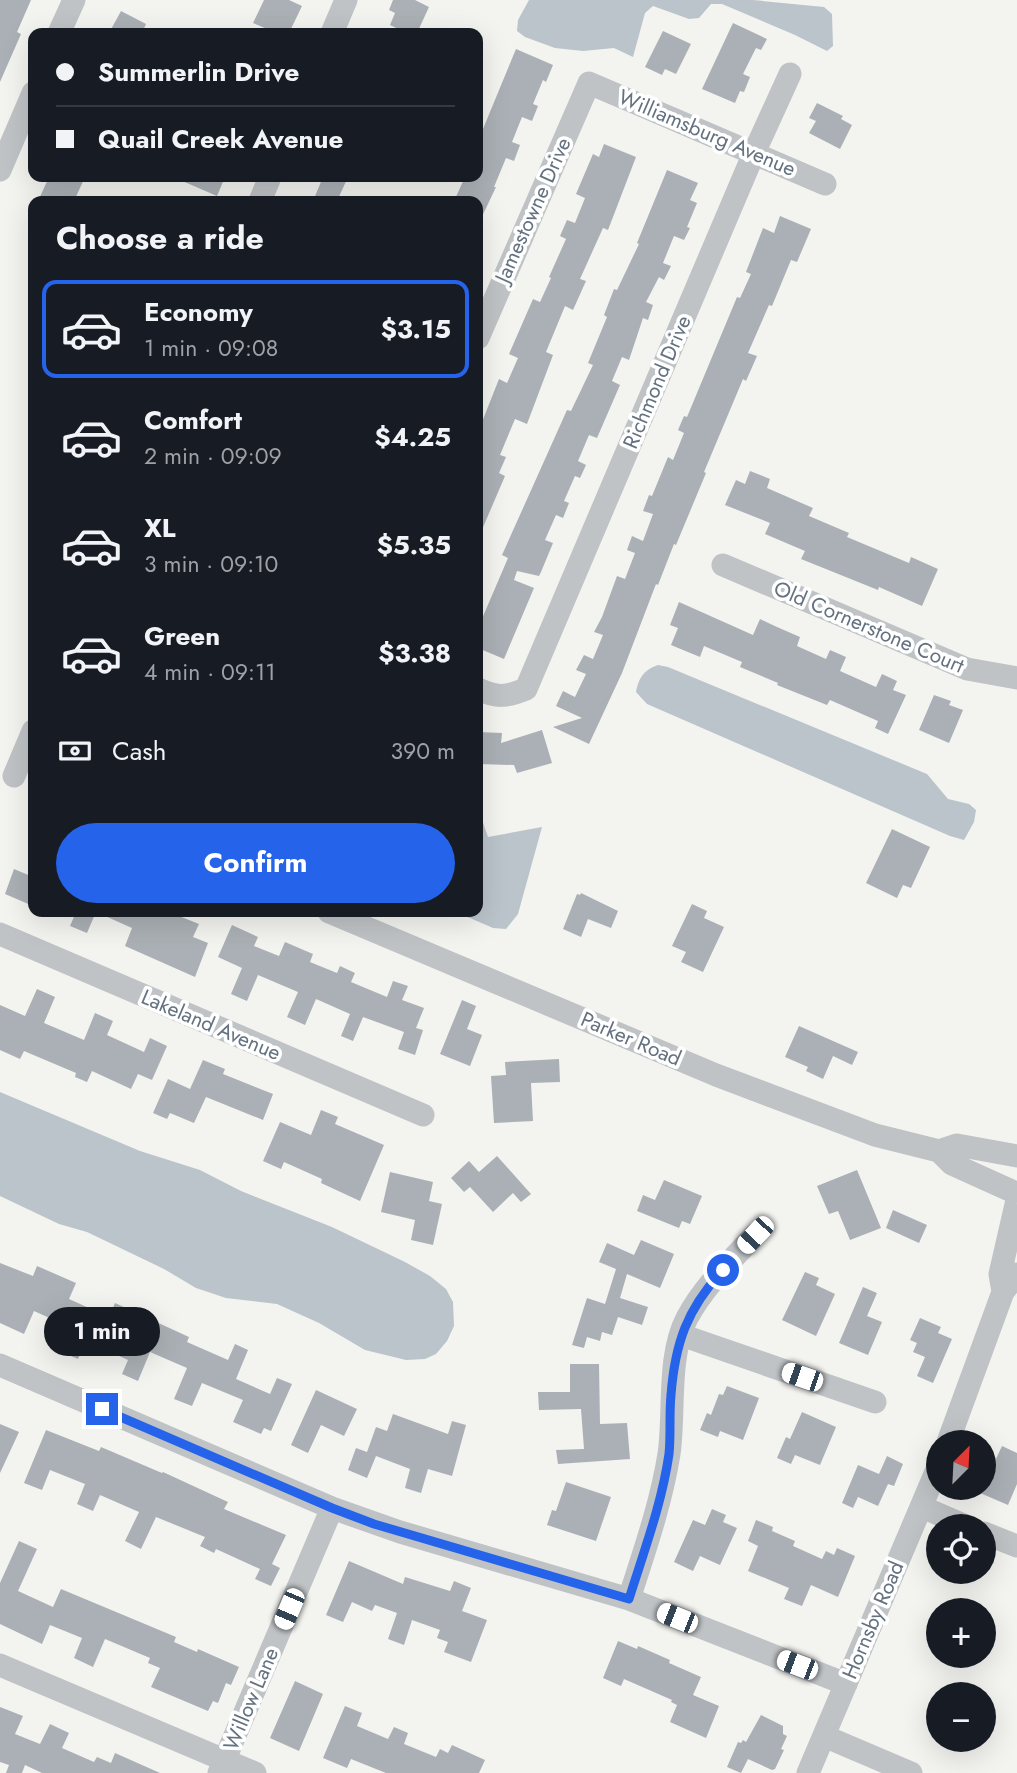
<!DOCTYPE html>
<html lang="en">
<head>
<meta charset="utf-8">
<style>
  :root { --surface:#171b24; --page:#20242c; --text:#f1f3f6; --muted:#9ea1a6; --line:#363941; --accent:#2563eb }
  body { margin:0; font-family:Jost,sans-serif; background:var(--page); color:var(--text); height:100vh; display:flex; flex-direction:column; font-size:26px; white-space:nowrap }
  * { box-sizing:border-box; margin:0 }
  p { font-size:23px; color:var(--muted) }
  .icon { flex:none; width:38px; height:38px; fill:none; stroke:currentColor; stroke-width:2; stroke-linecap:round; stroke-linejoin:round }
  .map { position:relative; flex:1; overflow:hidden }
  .details { position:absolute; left:28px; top:196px; width:455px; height:721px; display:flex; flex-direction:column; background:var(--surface); border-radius:14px; box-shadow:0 7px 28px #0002 }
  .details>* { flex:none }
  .guide { position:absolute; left:28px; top:28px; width:455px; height:154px; border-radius:14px; box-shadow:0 7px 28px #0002; display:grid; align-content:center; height:154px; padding:0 28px; background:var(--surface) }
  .needle { width:46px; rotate:24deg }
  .controls { position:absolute; left:926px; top:1430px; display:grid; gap:14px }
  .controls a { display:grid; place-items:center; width:70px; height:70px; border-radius:50%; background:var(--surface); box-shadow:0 7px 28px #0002; font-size:35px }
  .end { position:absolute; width:32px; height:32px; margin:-16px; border:9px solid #2563eb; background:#fff; box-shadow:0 0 0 4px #fff }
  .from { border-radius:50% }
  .bubble { position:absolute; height:49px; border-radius:24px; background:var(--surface); box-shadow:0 7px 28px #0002; font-size:23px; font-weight:700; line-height:49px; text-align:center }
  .car { position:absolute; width:21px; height:42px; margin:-21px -10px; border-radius:9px; box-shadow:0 0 5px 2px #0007; background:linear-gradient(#fff 24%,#345 0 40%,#fff 0 76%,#345 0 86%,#fff 0) }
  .guide b { display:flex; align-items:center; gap:24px; height:66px; font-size:26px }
  .guide b+b { border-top:2px solid var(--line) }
  .guide i { width:18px; height:18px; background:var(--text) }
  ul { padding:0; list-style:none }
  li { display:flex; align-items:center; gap:21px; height:98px; margin:0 14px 10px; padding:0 14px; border:4px solid transparent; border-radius:14px }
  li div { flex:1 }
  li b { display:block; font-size:26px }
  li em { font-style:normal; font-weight:700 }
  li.selected { border-color:var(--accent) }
  li>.icon { width:63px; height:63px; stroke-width:1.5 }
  h2 { padding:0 28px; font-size:32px; line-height:84px }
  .pay { display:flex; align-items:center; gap:18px; height:77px; padding:0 28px; font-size:26px }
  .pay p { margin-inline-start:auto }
  .action { display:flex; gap:14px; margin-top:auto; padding:14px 28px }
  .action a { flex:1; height:80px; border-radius:42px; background:var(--accent); color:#fff; font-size:28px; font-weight:700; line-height:80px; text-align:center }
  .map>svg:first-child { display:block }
  .water { fill:#bac4ca }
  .building { fill:#aab0b5 }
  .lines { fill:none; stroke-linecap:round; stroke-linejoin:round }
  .minor { stroke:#bfc3c6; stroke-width:23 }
  .route { stroke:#2563eb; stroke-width:9 }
  .labels { text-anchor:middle; stroke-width:7; stroke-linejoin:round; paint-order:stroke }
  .street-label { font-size:21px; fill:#647280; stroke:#fff }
</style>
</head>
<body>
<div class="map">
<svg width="1017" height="1773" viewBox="0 0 1017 1773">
  <rect width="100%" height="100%" fill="#f3f4f0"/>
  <path class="water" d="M529 0H753L824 7 832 14 833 46 827 51 795 35 722 4H711L699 18 689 19 653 6 645 13 633 57 614 48 583 51 555 48 525 37 517 31 518 20Z
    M658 665 668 667 927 774 948 799 969 804 976 810 974 822 964 840 950 836 647 704 636 692C639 677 644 670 658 665Z
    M478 808 488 837 542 827 518 914 506 929 493 928 456 912H478Z
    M0 1092 140 1151 200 1170 241 1191 332 1227 405 1262 430 1276 446 1289 453 1302 454 1326 447 1341 436 1354 425 1359 406 1360 365 1350 319 1323 277 1304 226 1298 196 1288 164 1269 87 1232 59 1224 0 1196Z"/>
  <path class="building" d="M0 0H31L17 32 21 34 0 82Z
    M264 0H289L302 6 289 33H277L253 23Z
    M393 0H415L429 7 417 33H407L390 25 395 13 389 10Z
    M121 11 146 24 142 33H109Z
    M733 23 767 39 761 50 756 48 743 74 750 77 744 92 740 91 735 103 702 89Z
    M663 31 691 44 676 74 665 69 662 75 645 67Z
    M516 49 553 65 546 82 543 80 533 104 538 106 532 121 522 117 512 142 520 145 514 161 506 158 494 187H496L478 225V201H454L465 177H478V141Z
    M817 103 843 116 841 119 852 125 840 149 809 133 816 121 809 118Z
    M604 144 636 157 608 230 603 228 580 279 586 281 573 310 565 306 546 352 553 355 527 424 515 419 500 455 506 457 499 473 505 476 478 539V432L499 379 507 383 518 358 509 354 533 299 540 302 551 278 549 277 566 239 560 236 567 220 575 223 585 198 576 194 593 154 599 157Z
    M667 170 698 183 690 200 697 203 687 227 690 228 684 240 674 236 663 263 671 266 664 280 659 277 646 302 653 305 648 320 643 318 629 360 622 357 612 381 620 385 597 438 589 435 578 461 586 465 580 478 575 476 564 501 569 503 563 518 556 515 545 540 553 543 541 572 539 576 517 571 514 580 534 588 504 659 478 648V628L508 558 502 555 567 410 571 411 593 365 588 363 607 317 604 315 614 289 617 290 639 244 637 243Z
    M49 177H85L74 201H38Z
    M173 177H225L217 196Z
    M323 177H348L337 201H313Z
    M780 216 811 229 797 262 791 260 772 306 769 305 748 353 757 356 746 381 743 379 704 472 706 473 676 545 674 544 658 585 656 584 622 673 589 744 553 727 582 718 556 706 563 691 575 697 586 674 576 670 584 655 593 659 603 635 594 632 602 617 617 576 625 579 635 553 627 550 632 536 643 541 653 514 643 511 649 495 652 496 668 457 673 460 684 433 678 430 684 416 687 417 737 297 740 298 751 274 746 272 763 228 774 233Z
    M750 471 770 479 767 488 813 508 809 516 849 533 847 537 909 563 911 557 938 569 922 606 879 587 878 590 801 559 805 551 765 534 770 523 725 505 736 480 745 484Z
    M679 602 753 635 760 619 777 627 800 637 797 646 826 659 830 650 846 657 840 671 876 687 882 674 897 681 893 690 906 695 888 734 875 728 878 721 830 700 827 705 777 685 778 683 740 667 742 662 704 646 700 657 671 645 678 628 670 625Z
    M934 695 951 701 949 705 963 710 949 743 919 730Z
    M542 730 552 763 517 773 514 765 478 764V732L502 733 501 743Z
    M892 829 930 847 911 888 903 885 897 898 866 883Z
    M14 869 33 877V906L5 894Z
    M581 893 618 911 611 928 588 919 581 937 563 929 577 894 580 895Z
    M692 904 707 911 704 918 724 927 703 972 681 962 686 952 672 946Z
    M76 912H169L199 924 193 937 208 943 195 977 125 946 132 928 96 912 87 933 70 926Z
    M232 925 258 937 254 946 279 956 285 942 313 954 310 962 337 973 340 966 355 973 351 982 387 997 393 981 408 986 402 1000 424 1008 416 1028 423 1030 415 1055 398 1049 404 1032 363 1017 353 1041 341 1036 350 1014 316 999 305 1025 287 1017 298 992 258 975 247 1001 231 994 242 968 218 957Z
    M37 989 55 997 44 1023 84 1040 95 1013 113 1021 107 1035 144 1052 150 1038 167 1046 152 1080 138 1074 131 1089 92 1071 87 1082 75 1077 76 1073 24 1051 20 1059 0 1050V1005L25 1016Z
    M462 1000 476 1006 467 1029 482 1035 470 1066 440 1054Z
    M799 1026 858 1052 852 1065 833 1056 823 1079 806 1071 808 1067 785 1057Z
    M559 1059 560 1082 531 1083 533 1121 494 1123 491 1076 506 1075 505 1062Z
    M203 1060 225 1069 223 1074 273 1094 263 1120 206 1097 194 1123 170 1113 167 1119 153 1113 168 1079 190 1089Z
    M321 1110 338 1117 335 1124 384 1145 360 1201 321 1183 322 1179 284 1162 281 1169 263 1161 280 1122 311 1135Z
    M497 1156 531 1194 521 1202 513 1193 493 1212 470 1187 464 1192 451 1178 469 1161 479 1172Z
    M857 1170 881 1228 850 1240 838 1211 829 1214 817 1186Z
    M390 1172 433 1182 429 1201 442 1204 433 1245 411 1240 415 1220 381 1212Z
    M664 1180 702 1196 690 1224 682 1221 679 1228 637 1211 643 1195 655 1200Z
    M893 1210 927 1225 919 1243 886 1228Z
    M641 1240 674 1254 660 1288 627 1274 620 1298 648 1307 642 1325 618 1317 612 1335 602 1332 600 1341 587 1337 584 1348 572 1345 587 1298 605 1304 616 1269 599 1262 607 1243 634 1255Z
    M0 1263 33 1276 37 1266 76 1283 69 1299 109 1317 115 1303 189 1337 187 1342 228 1360 235 1344 248 1350 236 1379 270 1394 277 1378 292 1384 271 1431 264 1428 261 1434 233 1422 243 1400 202 1383 192 1406 174 1399 187 1368 150 1352 138 1381 122 1374 128 1360 86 1341 78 1359 61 1352 72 1328 34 1311 24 1334 0 1323Z
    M805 1272 819 1278 816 1285 835 1294 816 1336 782 1320Z
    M863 1287 877 1293 867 1316 882 1322 868 1355 839 1343Z
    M920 1318 941 1327 938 1333 952 1339 933 1383 917 1376 925 1357 913 1352 917 1343 910 1340Z
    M570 1364H599L600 1424 627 1423 630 1459 558 1464 556 1450 584 1449 581 1409 539 1410 538 1392H570Z
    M727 1386 759 1398 743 1440 720 1431 718 1437 700 1430 707 1413 711 1415 719 1394 723 1395Z
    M316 1390 357 1409 344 1436 321 1425 308 1453 291 1445Z
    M802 1412 836 1427 820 1465 795 1455 791 1464 777 1458 786 1437 790 1439Z
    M393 1414 448 1434 452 1421 466 1425 452 1476 428 1469 421 1493 405 1488 410 1469 376 1456 367 1478 348 1470 356 1448 367 1452 376 1427 387 1431Z
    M0 1424 19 1432 0 1473Z
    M46 1430 99 1451 101 1447 162 1473 163 1472 228 1502 224 1509 286 1535 272 1564 280 1568 271 1586 255 1579 260 1569 216 1549 214 1553 200 1546 205 1537 156 1517 141 1549 125 1541 139 1512 100 1495 93 1511 77 1504 85 1484 50 1470 42 1490 24 1483Z
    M1002 1446 1017 1453V1484L1008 1505 980 1493Z
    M887 1456 903 1464 894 1486 888 1484 878 1506 858 1497 853 1508 842 1503 858 1465 879 1474Z
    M566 1482 611 1497 596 1541 547 1525 552 1510 556 1511Z
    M712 1509 726 1515 723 1522 737 1528 720 1565 700 1556 693 1571 674 1562 693 1520 705 1525Z
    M756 1520 773 1527 772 1531 795 1541 793 1546 822 1559 826 1551 834 1555 837 1548 855 1556 838 1597 811 1585 802 1606 784 1599 789 1588 748 1571 758 1546 748 1541Z
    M19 1541 37 1549 18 1591 53 1607 61 1589 176 1637 174 1642 197 1652 198 1649 239 1667 231 1685 226 1683 218 1703 213 1701 208 1711 151 1687 160 1668 148 1663 150 1658 105 1639 93 1667 74 1658 82 1638 50 1625 42 1644 0 1624V1583Z
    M349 1561 403 1584 405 1577 450 1591 454 1581 471 1588 462 1611 487 1620 471 1662 444 1652 448 1642 437 1638 440 1630 412 1620 404 1645 388 1639 397 1613 375 1605 372 1611 352 1602 343 1622 326 1615Z
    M618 1641 637 1649 638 1646 670 1660 669 1663 701 1677 693 1695 719 1706 706 1738 670 1722 677 1705 671 1702 672 1700 624 1679 621 1686 603 1678Z
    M295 1681 323 1694 299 1751 270 1738Z
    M345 1706 362 1713 357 1726 388 1739 394 1727 408 1733 404 1744 436 1757 440 1749 448 1753 452 1745 485 1760 479 1773H386L351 1759 347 1768 323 1758Z
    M0 1707 23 1716 15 1734 40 1744 50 1724 69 1733 62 1748 94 1762 97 1757 111 1763 115 1753 160 1773H42L25 1765 22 1773H6L9 1765 0 1762Z
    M761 1715 783 1726V1734L787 1736 781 1749 784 1750 775 1769 772 1770 748 1759 741 1773 727 1767 738 1742 741 1743 743 1740 746 1742Z"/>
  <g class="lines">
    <path class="minor" d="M59 33 74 0
      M332 33 346 0
      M0 170 33 93
      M260 201 270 177
      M478 338 589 83 825 184
      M723 565 967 669 1017 678
      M478 689C497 698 506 697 526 689L754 153 790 74
      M14 776 33 731
      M329 912 716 1075 875 1135 939 1151 952 1164 1014 1192
      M0 934 423 1115
      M939 1151 957 1145 1017 1156
      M1003 1292 1000 1274 1017 1200
      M681 1335 875 1402
      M0 1365 332 1508 400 1532 629 1599 846 1684
      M948 1442 1003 1292 1017 1274
      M922 1507 966 1526
      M984 1533 1017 1546
      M629 1599C644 1552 661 1504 669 1454 675 1413 667 1356 687 1318 704 1286 731 1261 755 1235
      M0 1665 255 1773
      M824 1736 911 1773
      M219 1773 332 1508
      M808 1773 938 1467"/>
  </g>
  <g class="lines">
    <path class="route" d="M102 1409 332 1508 374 1524 629 1599C644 1551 662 1503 669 1454 671 1435 669 1415 671 1395 675 1343 687 1309 723 1270"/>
  </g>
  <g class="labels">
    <g class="street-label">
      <text transform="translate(707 133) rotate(23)" y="7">Williamsburg Avenue</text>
      <text transform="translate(533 210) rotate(-66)" y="7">Jamestowne Drive</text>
      <text transform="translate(657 382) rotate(-67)" y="7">Richmond Drive</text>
      <text transform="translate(869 627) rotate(23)" y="7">Old Cornerstone Court</text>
      <text transform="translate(211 1025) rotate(23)" y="7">Lakeland Avenue</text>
      <text transform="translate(631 1039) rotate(23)" y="7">Parker Road</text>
      <text transform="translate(873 1620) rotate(-67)" y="7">Hornsby Road</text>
      <text transform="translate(251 1699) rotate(-67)" y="7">Willow Lane</text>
    </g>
  </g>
</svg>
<div class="controls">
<a><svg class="needle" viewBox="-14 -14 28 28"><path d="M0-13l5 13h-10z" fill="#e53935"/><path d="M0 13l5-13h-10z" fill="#9ea1a6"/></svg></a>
<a><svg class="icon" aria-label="locate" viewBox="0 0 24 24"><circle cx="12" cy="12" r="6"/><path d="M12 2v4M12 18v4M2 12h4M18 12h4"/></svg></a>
<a>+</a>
<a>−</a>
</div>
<i class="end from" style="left:723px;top:1270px"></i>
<i class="end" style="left:102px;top:1409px"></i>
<div class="bubble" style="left:44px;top:1307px;width:116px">1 min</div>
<i class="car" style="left:755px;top:1235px;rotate:223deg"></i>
<i class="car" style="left:802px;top:1377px;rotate:289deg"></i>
<i class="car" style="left:289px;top:1609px;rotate:203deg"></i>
<i class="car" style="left:677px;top:1618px;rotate:292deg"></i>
<i class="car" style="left:797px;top:1665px;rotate:291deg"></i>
<div class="guide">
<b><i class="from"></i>Summerlin Drive</b>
<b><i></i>Quail Creek Avenue</b>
</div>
<section class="details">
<h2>Choose a ride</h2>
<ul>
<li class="selected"><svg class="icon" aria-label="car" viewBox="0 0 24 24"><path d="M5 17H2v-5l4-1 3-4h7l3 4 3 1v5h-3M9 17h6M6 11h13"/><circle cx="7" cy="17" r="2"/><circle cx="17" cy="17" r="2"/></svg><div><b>Economy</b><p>1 min · 09:08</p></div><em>$3.15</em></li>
<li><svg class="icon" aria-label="car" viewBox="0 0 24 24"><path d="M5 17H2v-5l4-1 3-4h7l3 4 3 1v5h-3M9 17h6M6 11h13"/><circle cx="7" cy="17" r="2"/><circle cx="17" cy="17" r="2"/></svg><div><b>Comfort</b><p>2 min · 09:09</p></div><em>$4.25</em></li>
<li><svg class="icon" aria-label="car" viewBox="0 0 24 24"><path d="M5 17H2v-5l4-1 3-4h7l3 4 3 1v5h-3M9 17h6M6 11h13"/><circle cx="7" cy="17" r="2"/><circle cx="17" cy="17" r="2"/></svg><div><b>XL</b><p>3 min · 09:10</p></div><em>$5.35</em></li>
<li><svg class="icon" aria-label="car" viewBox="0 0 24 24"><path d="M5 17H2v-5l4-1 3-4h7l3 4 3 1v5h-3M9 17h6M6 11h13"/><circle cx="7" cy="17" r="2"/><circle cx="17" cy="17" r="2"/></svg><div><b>Green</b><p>4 min · 09:11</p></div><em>$3.38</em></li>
</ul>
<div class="pay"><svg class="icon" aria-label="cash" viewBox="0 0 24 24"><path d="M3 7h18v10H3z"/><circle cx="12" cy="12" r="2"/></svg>Cash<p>390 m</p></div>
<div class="action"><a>Confirm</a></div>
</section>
</div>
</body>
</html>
